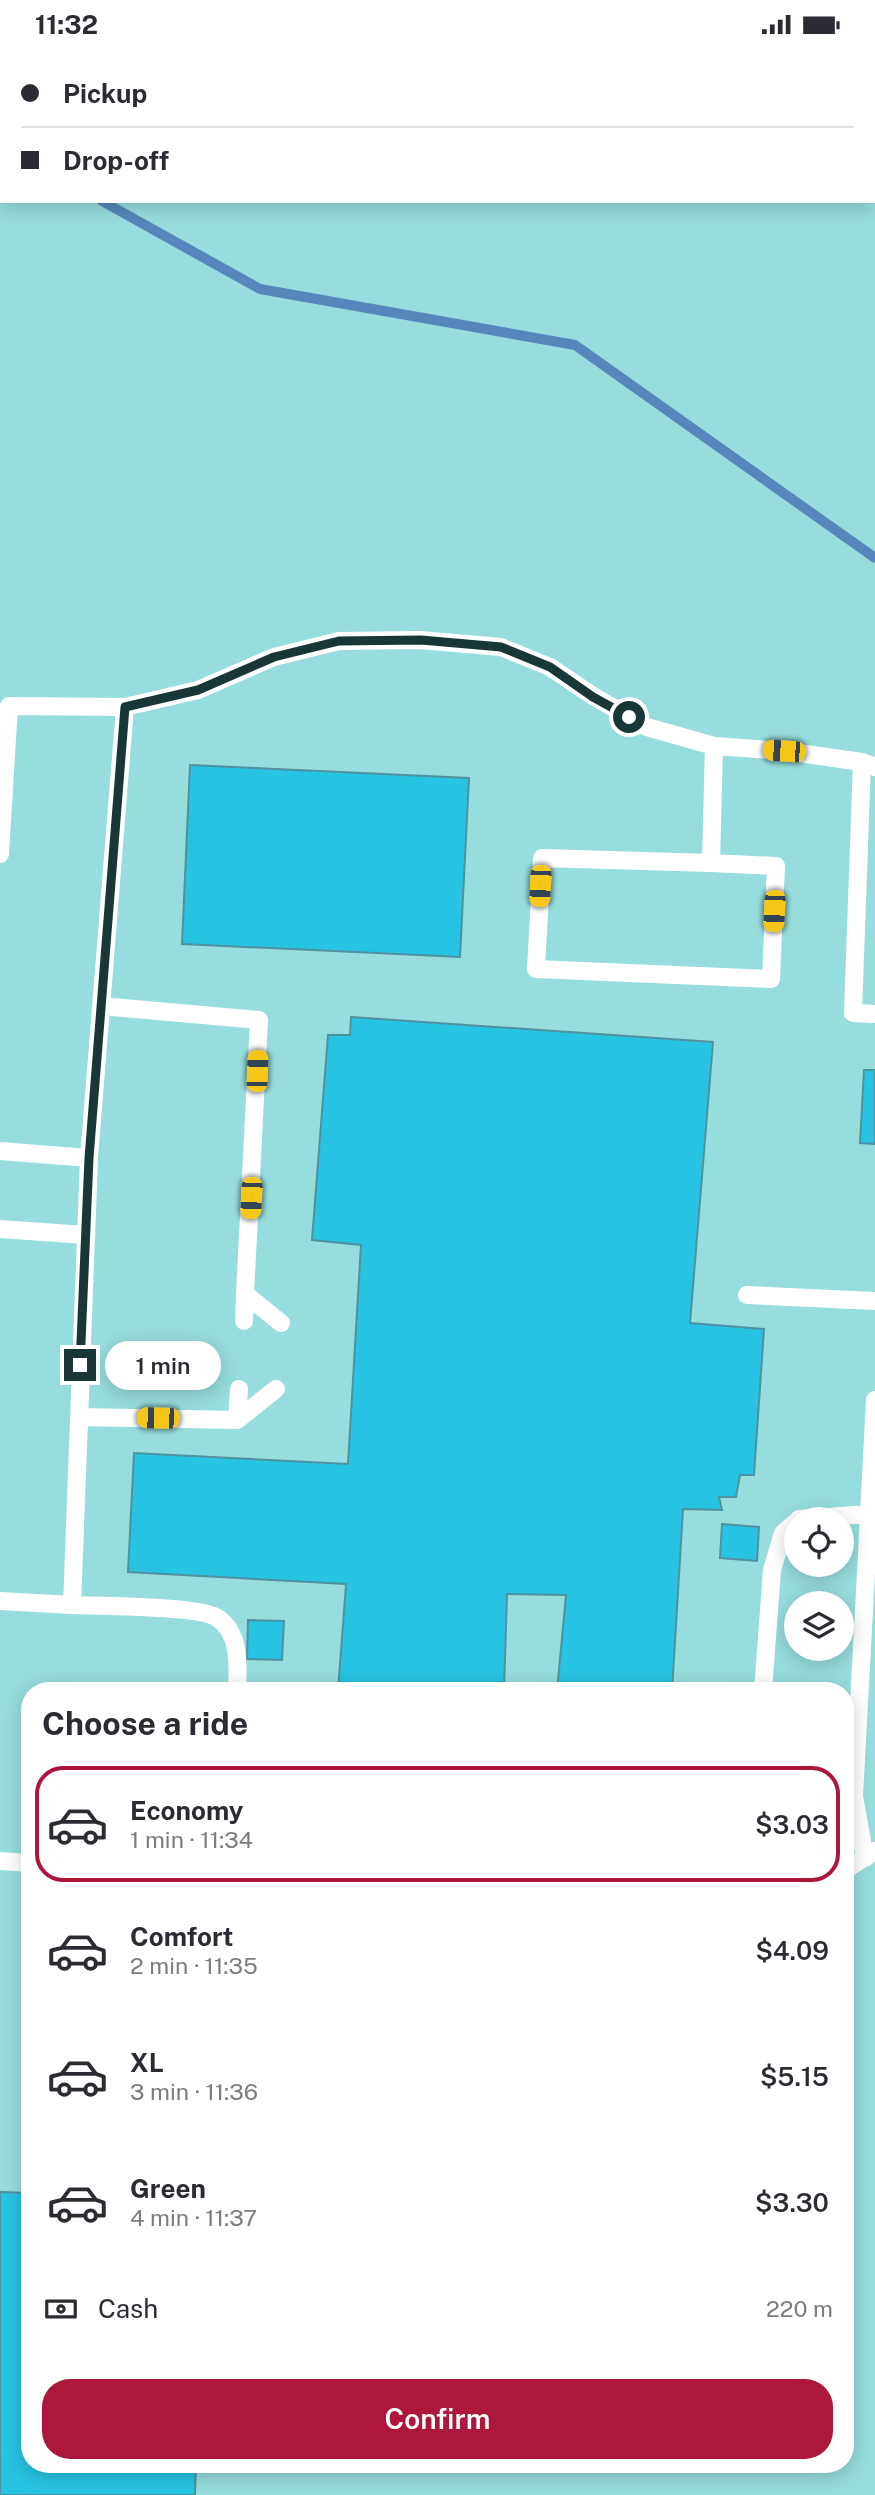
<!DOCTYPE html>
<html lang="en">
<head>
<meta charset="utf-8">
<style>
  :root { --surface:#fff; --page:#f7f7f7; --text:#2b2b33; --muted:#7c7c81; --line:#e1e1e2; --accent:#ac173b }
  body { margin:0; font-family:"Public Sans",sans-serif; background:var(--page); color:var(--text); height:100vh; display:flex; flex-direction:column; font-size:26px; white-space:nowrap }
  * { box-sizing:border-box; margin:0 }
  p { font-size:23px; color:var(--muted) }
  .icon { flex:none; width:38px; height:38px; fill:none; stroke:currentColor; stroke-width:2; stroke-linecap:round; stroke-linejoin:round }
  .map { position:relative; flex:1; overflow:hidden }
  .details { position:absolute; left:21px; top:1633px; width:833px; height:791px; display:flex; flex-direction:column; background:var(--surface); border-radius:28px; box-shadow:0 4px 18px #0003 }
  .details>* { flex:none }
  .guide { position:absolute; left:0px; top:0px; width:875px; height:154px; box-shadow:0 4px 18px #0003; display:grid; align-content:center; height:154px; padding:0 21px; background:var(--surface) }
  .fabs { position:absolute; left:784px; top:1458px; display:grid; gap:14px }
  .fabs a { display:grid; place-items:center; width:70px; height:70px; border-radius:50%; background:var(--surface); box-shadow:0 4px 18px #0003; font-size:35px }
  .end { position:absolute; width:32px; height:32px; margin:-16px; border:9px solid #1a3737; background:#fff; box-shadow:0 0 0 4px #fff }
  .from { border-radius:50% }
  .bubble { position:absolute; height:49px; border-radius:24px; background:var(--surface); box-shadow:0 4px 18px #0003; font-size:23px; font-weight:600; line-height:49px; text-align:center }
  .car { position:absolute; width:21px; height:42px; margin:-21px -10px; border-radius:9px; box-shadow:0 0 5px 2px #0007; background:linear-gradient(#f5c518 24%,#345 0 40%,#f5c518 0 76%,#345 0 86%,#f5c518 0) }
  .guide b { display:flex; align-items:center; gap:24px; height:66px; font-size:26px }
  .guide b+b { border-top:2px solid var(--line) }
  .guide i { width:18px; height:18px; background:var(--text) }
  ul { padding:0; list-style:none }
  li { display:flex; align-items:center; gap:21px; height:116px; margin:0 14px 10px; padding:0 7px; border:4px solid transparent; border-radius:28px }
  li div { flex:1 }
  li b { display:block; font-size:26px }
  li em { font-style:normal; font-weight:600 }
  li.selected { border-color:var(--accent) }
  li>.icon { width:63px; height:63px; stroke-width:1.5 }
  h2 { padding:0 21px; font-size:32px; line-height:84px }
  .pay { display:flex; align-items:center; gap:18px; height:77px; padding:0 21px; font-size:26px }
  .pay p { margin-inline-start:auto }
  .button { display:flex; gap:14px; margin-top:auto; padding:14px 21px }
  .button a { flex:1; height:80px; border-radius:28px; background:var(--accent); color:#fff; font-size:28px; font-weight:600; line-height:80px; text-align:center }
  .status { display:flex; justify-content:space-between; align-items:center; height:49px; padding:0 35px; background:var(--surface); direction:ltr }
  .status svg { height:19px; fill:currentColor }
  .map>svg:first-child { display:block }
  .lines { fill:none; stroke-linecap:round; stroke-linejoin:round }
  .stream { stroke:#5587bc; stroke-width:10 }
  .building { fill:#26c3e2; stroke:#5091a0; stroke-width:2 }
  .lane { stroke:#fff; stroke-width:18 }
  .route { stroke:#1a3737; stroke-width:9 }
</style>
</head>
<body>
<div class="status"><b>11:32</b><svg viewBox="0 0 49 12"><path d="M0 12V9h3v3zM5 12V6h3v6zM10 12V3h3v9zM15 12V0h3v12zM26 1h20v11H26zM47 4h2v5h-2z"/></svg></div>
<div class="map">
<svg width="875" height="2446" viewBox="0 0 875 2446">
  <rect width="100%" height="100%" fill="#97dddd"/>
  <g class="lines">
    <path class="stream" d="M0 48H2
      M102 152 260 240 575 296 875 509"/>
  </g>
  <path class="building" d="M190 716 469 729 460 908 182 895Z
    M351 968 713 993 690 1274 764 1280 754 1426H740L736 1448H719L722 1461 683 1460 672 1642H557L566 1546 507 1545 504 1642H338L346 1535 128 1523 134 1404 348 1415 361 1196 312 1191 328 986H350Z
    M864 1021H875V1095L860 1094Z
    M722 1475 759 1478 757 1512 720 1509Z
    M248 1571 284 1572 282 1611 247 1610Z
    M0 2143 30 2144V2415H196L195 2446H0Z"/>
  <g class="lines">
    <path class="lane" d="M592 0 602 2
      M630 2V0
      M862 713 853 964 875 965
      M0 805 9 657 125 658 198 641 274 608 339 592 420 591 501 598 550 618 593 647 647 678 714 697 784 702 862 713 875 718
      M711 814 776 817 771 930 536 920 542 809 711 814 714 697
      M101 957 259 971 245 1245 281 1274
      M0 1102 89 1109
      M0 1180 85 1186
      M747 1246 875 1252
      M244 1272 245 1245
      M79 1368 237 1371 276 1340
      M237 1371 239 1340
      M799 1470 869 1465
      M867 1505 875 1351
      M0 1552 72 1556 89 1109 125 658
      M72 1556C98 1557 199 1557 216 1568 241 1583 238 1617 237 1642
      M763 1642 772 1521 783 1484 796 1473
      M865 1809 854 1747 867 1505H875
      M0 1812 30 1814
      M845 1821 875 1802"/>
  </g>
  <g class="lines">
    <path class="route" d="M80 1316 89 1109 125 658 198 641 274 608 339 592 421 591 501 598 550 618 593 648 629 668"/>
  </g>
</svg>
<div class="fabs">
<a><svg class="icon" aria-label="locate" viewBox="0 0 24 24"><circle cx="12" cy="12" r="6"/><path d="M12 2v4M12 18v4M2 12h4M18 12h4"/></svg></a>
<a><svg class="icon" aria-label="layers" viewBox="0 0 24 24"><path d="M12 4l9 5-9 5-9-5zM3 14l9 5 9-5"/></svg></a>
</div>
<i class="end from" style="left:629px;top:668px"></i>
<i class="end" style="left:80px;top:1316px"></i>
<div class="bubble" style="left:105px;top:1292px;width:116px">1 min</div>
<i class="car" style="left:784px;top:702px;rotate:274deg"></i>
<i class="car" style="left:540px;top:837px;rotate:183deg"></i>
<i class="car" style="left:774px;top:862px;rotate:183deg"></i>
<i class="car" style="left:257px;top:1022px;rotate:2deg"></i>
<i class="car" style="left:251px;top:1149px;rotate:183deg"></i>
<i class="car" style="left:158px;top:1369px;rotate:271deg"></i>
<div class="guide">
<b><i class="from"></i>Pickup</b>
<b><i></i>Drop-off</b>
</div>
<section class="details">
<h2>Choose a ride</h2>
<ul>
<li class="selected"><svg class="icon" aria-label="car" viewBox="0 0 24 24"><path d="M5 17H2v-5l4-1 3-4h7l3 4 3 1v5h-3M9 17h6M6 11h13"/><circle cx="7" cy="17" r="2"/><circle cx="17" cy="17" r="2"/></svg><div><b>Economy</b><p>1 min · 11:34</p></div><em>$3.03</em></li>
<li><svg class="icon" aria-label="car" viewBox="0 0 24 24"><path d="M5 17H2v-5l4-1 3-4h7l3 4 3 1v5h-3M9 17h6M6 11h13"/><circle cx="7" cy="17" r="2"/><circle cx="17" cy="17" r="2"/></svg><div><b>Comfort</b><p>2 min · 11:35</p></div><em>$4.09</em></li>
<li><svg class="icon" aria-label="car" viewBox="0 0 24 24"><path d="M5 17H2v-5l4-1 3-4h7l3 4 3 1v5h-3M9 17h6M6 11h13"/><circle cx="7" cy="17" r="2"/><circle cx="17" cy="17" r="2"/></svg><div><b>XL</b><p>3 min · 11:36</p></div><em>$5.15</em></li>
<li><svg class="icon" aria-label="car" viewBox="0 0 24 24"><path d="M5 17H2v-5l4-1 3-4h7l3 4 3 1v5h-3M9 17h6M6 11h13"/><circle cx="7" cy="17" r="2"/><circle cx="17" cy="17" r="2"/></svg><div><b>Green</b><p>4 min · 11:37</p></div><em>$3.30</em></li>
</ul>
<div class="pay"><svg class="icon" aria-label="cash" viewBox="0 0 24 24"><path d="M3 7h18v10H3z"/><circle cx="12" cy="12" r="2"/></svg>Cash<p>220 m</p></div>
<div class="button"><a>Confirm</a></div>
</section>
</div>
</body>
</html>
